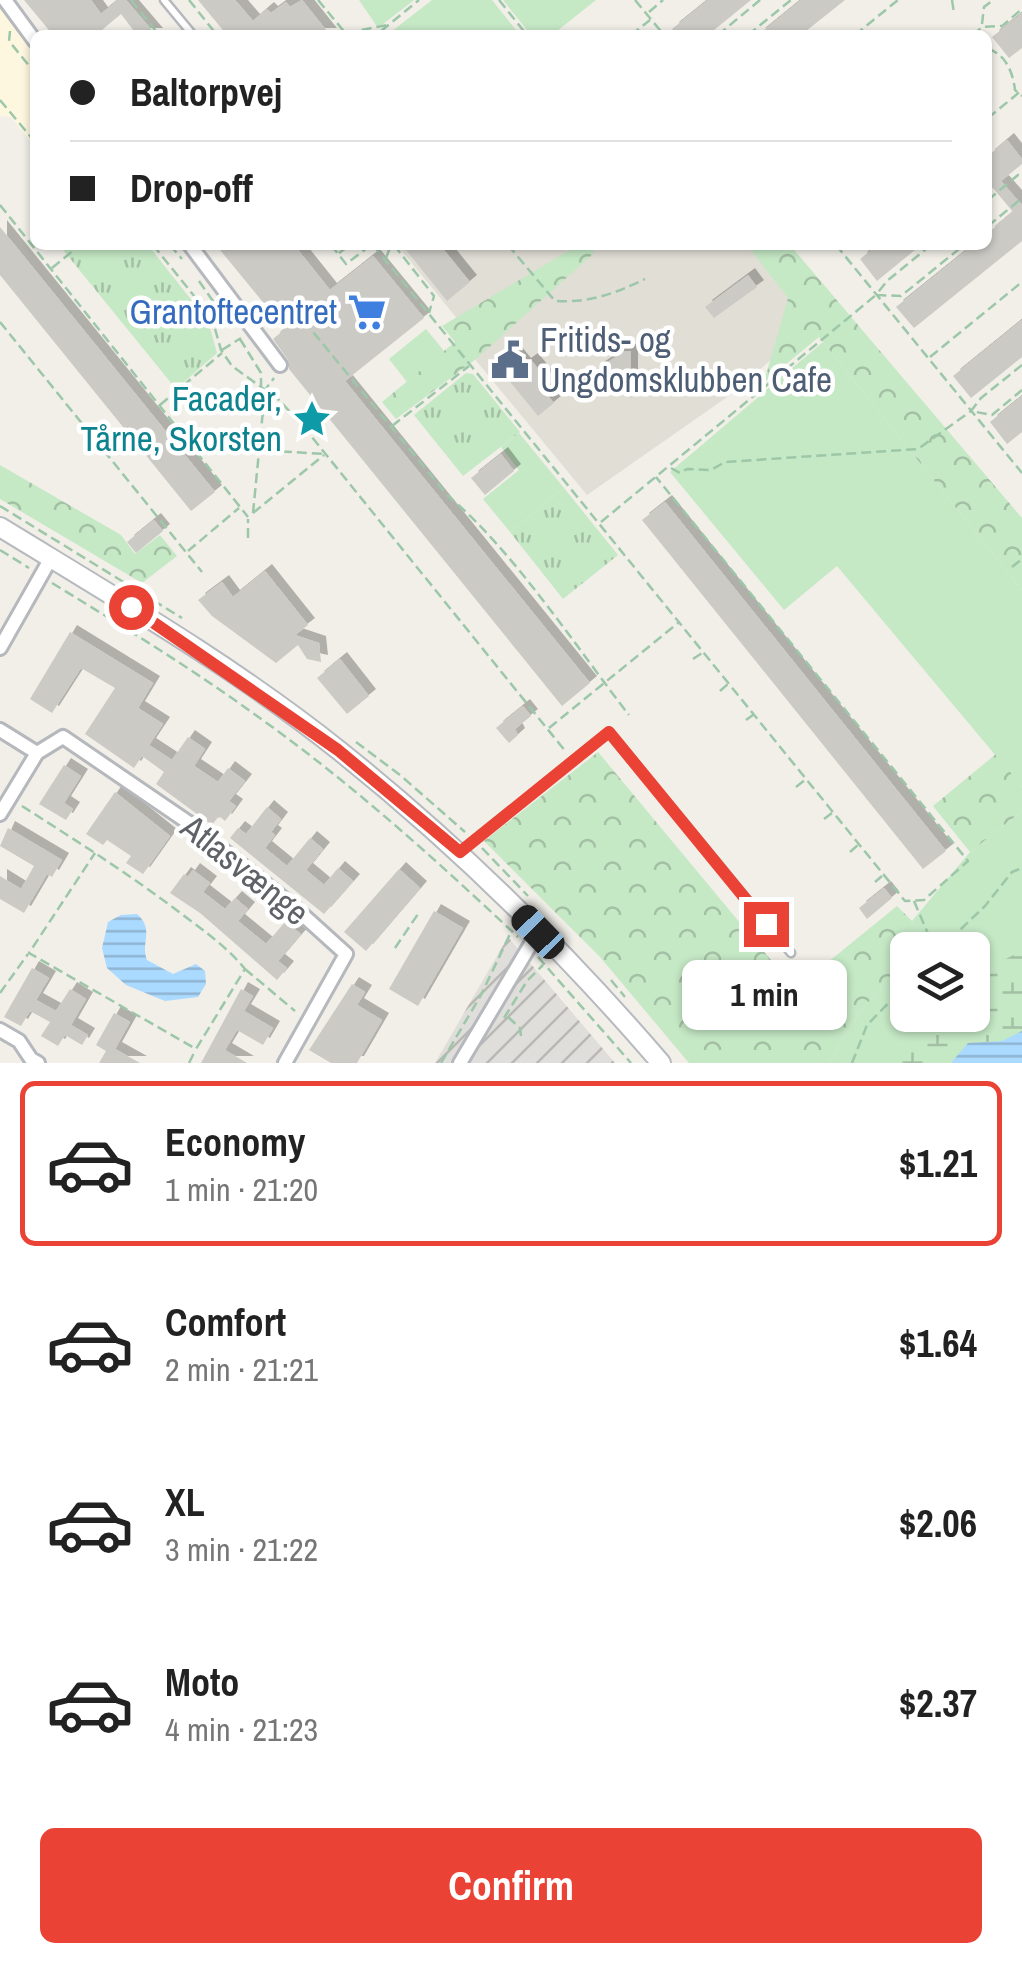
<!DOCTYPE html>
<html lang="en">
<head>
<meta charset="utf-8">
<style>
  :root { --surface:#fff; --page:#f2f2f2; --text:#222; --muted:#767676; --line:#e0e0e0; --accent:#ea4335 }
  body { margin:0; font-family:"Archivo Narrow",sans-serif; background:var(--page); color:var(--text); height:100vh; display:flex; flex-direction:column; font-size:38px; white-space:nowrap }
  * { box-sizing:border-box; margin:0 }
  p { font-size:32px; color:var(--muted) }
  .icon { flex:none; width:55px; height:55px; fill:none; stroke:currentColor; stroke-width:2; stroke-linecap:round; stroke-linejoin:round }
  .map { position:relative; height:1063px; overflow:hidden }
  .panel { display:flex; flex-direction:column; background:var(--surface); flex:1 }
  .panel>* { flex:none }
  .hud { position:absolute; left:30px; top:30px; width:962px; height:220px; border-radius:15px; box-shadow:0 2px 8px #0004; display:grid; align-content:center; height:220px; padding:0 40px; background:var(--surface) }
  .tools { position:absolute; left:890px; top:932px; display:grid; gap:20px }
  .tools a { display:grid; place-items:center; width:100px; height:100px; border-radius:15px; background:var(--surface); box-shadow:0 2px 8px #0004; font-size:50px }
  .end { position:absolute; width:45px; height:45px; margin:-22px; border:12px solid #ea4335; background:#fff; box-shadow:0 0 0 5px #fff }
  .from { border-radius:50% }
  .bubble { position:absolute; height:70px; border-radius:15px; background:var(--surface); box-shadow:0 2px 8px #0004; font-size:32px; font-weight:700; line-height:70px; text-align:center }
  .car { position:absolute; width:30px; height:60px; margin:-30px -15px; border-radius:12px; box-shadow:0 0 8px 2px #0007; background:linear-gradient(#222 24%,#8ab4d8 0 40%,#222 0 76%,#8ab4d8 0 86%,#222 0) }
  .hud b { display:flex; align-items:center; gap:35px; height:95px; font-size:38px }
  .hud b+b { border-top:2px solid var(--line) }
  .hud i { width:25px; height:25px; background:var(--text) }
  ul { padding:18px 0 0; list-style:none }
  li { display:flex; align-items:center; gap:30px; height:165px; margin:0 20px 15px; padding:0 20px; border:5px solid transparent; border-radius:15px }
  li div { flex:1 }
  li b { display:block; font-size:38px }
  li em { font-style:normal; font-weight:700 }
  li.on { border-color:var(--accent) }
  li>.icon { width:90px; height:90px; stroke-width:1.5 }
  .cta { display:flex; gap:20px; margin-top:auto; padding:20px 40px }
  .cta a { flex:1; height:115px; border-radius:15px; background:var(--accent); color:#fff; font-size:40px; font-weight:700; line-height:115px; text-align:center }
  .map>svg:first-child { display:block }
  .commercial { fill:#fef7e0 }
  .industrial { fill:url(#industrial-furrows) }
  .education { fill:#e1ded6 }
  .grass { fill:#c5e8c5 }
  .forest { fill:url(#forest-crowns) }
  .wetland { fill:url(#wetland-marsh) }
  .park { fill:url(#park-tufts) }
  .water { fill:url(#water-rules) }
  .building { fill:#cccac5; filter:url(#shadow) }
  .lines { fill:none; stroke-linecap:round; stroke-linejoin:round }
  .lane-casing { stroke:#b5b8bc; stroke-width:11 }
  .street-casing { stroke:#b5b8bc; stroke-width:18 }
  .secondary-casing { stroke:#b6babf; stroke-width:22 }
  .path { stroke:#9cc7a9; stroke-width:2.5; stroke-dasharray:10 5; stroke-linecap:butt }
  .lane { stroke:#fff; stroke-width:6 }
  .street { stroke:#fff; stroke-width:12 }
  .secondary { stroke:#fff; stroke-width:18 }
  .route { stroke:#ea4335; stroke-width:12 }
  .labels { text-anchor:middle; stroke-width:9; stroke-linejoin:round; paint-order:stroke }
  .shop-label { font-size:35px; fill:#366cbe; stroke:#fff; text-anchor:end }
  .service-label { font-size:35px; fill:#4e5e75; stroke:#fff; text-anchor:start }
  .culture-label { font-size:35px; fill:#0d838f; stroke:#fff; text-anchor:end }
  .street-label { font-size:35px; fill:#5f6368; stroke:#fff }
</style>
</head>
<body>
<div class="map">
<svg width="1022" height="1063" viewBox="0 0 1022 1063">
  <defs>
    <pattern id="industrial-furrows" width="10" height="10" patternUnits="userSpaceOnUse" patternTransform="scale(2.5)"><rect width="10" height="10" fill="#e0deda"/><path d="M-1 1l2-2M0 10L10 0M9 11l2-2" fill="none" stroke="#b9b8b5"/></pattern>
    <pattern id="forest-crowns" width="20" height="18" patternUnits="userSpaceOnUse" patternTransform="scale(2.5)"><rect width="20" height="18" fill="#c5e8c5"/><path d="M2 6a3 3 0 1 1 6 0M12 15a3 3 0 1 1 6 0" fill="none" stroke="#a3c0a4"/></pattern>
    <pattern id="wetland-marsh" width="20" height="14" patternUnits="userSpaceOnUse" patternTransform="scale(2.5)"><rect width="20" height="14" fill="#c5e8c5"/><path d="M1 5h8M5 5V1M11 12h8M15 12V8" fill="none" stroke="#a3c0a4"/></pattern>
    <pattern id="park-tufts" width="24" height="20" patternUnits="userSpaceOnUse" patternTransform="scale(2.5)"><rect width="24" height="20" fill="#c5e8c5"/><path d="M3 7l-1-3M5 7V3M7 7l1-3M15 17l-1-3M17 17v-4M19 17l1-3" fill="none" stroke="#a3c0a4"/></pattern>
    <pattern id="water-rules" width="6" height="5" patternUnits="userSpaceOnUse" patternTransform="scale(2.5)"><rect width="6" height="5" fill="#aadaff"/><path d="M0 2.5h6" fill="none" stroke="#8eb4d2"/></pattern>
    <filter id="shadow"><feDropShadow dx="7" dy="-7" stdDeviation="0" flood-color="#0004"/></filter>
  </defs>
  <rect width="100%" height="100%" fill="#f1efe8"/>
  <path class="commercial" d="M0 9 35 53V147L11 117 0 116Z"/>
  <path class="industrial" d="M508 937 615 1063H435Z"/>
  <path class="education" d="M397 245H780L831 308 730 395 587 495 459 340 468 332Z"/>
  <path class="grass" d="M359 0H414L378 28Z
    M432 0H492L520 35H387Z
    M503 0H596L552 35H531Z
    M426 329 444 351 407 382 389 359Z
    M823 342 1022 590V787L837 566 784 610 670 472Z
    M519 433 564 488 510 532 483 499 519 470 501 447Z
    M1022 811V1063H830C849 1022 876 991 907 959L908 1015H972V950H917L923 943 912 921 970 852Z"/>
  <path class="forest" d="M578 245H588L594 253 476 359 396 419 382 402 455 342 442 326Z
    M747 245H790L1022 518V590L819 337 764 382 788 298Z
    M0 465 121 535 135 554 160 535 177 556 142 583 0 499Z
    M598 752 795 989 897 906 912 921 924 943 917 950H908L907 959C876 991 849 1022 830 1063H689L600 957 484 841Z
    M996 754 1022 787V811L970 852 933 806Z"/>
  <path class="wetland" d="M1022 951V1031L1002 1041 968 1043 951 1063H891C919 1021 922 1015 972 1015L973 984 999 962Z"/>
  <path class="park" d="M59 245H148L208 321 217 353 176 389Z
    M466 373 473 374 520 432 463 476 414 415Z
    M564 488 618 555 563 599 510 532Z"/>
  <path class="water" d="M137 914C155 930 140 942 147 960L173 974 196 964 205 971 206 984 198 997 165 1001 126 985 107 968 102 948 108 922 121 915Z
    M1022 1031V1063H951L968 1043 1002 1041Z"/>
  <path class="building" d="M24 0H91L101 14 118 0H126L156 35H137L121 14 96 35H53Z
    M198 0H235L253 21 267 9 271 13 286 2 290 7 302 0 330 35H227Z
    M708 0H751L708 35H677L672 29Z
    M801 0H845L801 35H758Z
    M1022 13V48L1009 58 992 37Z
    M1007 140 1022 159V164L1001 181 1022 205V241L914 328 896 307 973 245H988V233L1013 212 993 188 988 192V156Z
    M0 227 215 492 191 511 0 275Z
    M216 245H294L330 290 373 256 424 318 345 381 590 683 562 706 289 369 288 360 273 339 285 329Z
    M402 245H440L470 282 447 301Z
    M878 245H921L877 281 860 259Z
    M748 275 757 287 714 318 705 307Z
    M1022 320V357L971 398 953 376Z
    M510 348 524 365 531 360 546 378 538 384 554 403 538 416 493 361Z
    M631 351V379L637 376 642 385 631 398 616 374 598 385 592 372 617 356V352Z
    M1022 396V432L1007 444 990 422Z
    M501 454 514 471 485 495 471 478Z
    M665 502 946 851 923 869 642 520Z
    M154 520 163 531 136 553 127 542Z
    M265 571 308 625 295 635 319 643 321 662 307 659 298 645 276 663 212 616 198 600 222 582 233 597Z
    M70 632 153 683 138 708 163 724 149 745 172 760 188 737 205 749 194 766 218 782 228 768 245 781 229 801 236 806 225 821 219 816 212 825 156 784 164 772 142 756 134 768 85 734 115 688 81 668 52 713 30 699Z
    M340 659 369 696 347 714 317 678Z
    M523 706 531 716 515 729 518 735 509 743 496 728Z
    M64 765 81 776 64 803 73 809 66 820 39 804Z
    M115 792 170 836 143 874 126 863 131 856 107 840 103 845 86 834Z
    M267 807 281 819 271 832 275 835 265 848 287 866 310 838 323 849 306 870 324 885 338 868 353 881 324 914 230 838 238 828 246 834Z
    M8 828 62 860 52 877 47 874 24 913 0 899V876L21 889 34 866 0 846Z
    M399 869 420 888 366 951 344 932Z
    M193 870 210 883 203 892 225 909 235 898 248 909 238 921 266 944 285 922 301 934 278 961 287 968 277 980 200 913 170 893 184 874 188 877Z
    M884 888 892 898 867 919 859 908Z
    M434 911 463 928 418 1006 389 989Z
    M32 968 49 978 36 1000 56 1011 70 989 86 999 71 1025 88 1035 82 1045 65 1035 58 1046 41 1036 50 1022 30 1011 21 1026 4 1017Z
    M352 984 365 992 357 1005 382 1020 357 1063H331L309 1050Z
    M241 989 253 996 244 1011 273 1028 263 1045 237 1030 225 1050 247 1063H201Z
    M114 1013 130 1022 115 1049 140 1063H99L106 1051 96 1045Z"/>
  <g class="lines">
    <g class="lane-casing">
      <path id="lane" d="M164 0 193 35
        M461 851 609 732 791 953"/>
    </g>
    <g class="street-casing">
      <path id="street" d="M5 0 35 41
        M190 245 280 365
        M0 648 51 558
        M0 730 37 753
        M0 814 37 753 63 737 189 823 294 907 346 954 285 1063
        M0 1030 19 1041 31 1059 38 1063
        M460 1063 538 932"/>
    </g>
    <g class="secondary-casing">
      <path id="secondary" d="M0 527C116 598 235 667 341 752 457 845 564 950 661 1063"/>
    </g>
    <path class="path" d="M131 0 159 35
      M189 0 217 35
      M318 0 347 35
      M499 0 527 35
      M635 0 664 35
      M952 0 954 13
      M649 12 663 0
      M982 24 984 7 993 0
      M10 31 9 41 35 73
      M381 31 419 0
      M347 33 387 25
      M631 35 650 20
      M718 35 760 0
      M748 35 791 0
      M855 35 898 0
      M973 35 982 27 1002 26 1022 9
      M988 49C1006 54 1013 73 1015 90L1022 96
      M0 100 35 142
      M988 118 1022 90
      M988 200 1018 175 1022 176
      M0 205 248 517
      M988 226 1022 198
      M153 245 212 318 221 350 232 366 279 400 303 426 566 752
      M170 245 182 259
      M331 245 346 264 371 245
      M373 245 905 901 924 900 968 861 656 477
      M394 245 434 296 429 313
      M508 245 555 301C589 303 614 294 645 279
      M836 245 1022 473
      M931 245 887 281 876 295 901 296 964 245
      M339 253 350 245
      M386 258 391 245
      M52 268 80 245
      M199 281 217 307
      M304 321 448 496C513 550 576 647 629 715
      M0 322 202 572
      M240 339 261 373V386
      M222 350 241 338
      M930 357 1022 282
      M1022 365 981 398 971 411 992 415 1022 390
      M160 405 222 353
      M392 426 469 366
      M192 446 324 454
      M671 468 680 473 687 469 711 470 725 462 918 449 971 411
      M0 506 182 618
      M253 513 265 390 274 378
      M253 513 324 455
      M601 522 876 295
      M248 538V519
      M0 550 29 568
      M188 551 239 508
      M1012 567 1022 559
      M52 583C122 626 191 668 257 716 350 782 435 859 518 937
      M693 659 702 653
      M720 691 728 684
      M746 720 753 715
      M549 728 678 623
      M356 742 400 775 465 832
      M796 787 805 780
      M22 806C75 840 129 874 179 912 203 930 226 946 245 969L196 1049 29 953 95 853
      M824 819 832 813
      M482 848 528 896
      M850 852 858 845
      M875 882 882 876
      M914 901 935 950
      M395 948 418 914
      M939 950 985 906 1012 872 1022 868
      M538 957 631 1063
      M245 969 295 1011
      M611 980 625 997
      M0 993 28 954
      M508 1017 520 1028 521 1036
      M504 1018 527 981 543 965
      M189 1063 195 1051
      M441 1063 481 995 511 932
      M852 1063 867 1025 908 983"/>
    <use href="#lane" class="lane"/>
    <use href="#street" class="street"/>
    <use href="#secondary" class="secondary"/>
  </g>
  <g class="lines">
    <path class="route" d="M131 607 338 750 460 852 609 732 766 924"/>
  </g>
  <defs>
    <g id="supermarket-bare" transform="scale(3)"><path d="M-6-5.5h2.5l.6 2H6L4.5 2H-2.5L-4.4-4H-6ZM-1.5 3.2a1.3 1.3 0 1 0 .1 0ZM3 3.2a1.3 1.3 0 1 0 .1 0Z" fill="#3f7fe0" stroke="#fff" stroke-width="2.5" paint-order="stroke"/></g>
    <g id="civic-bare" transform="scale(3)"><path d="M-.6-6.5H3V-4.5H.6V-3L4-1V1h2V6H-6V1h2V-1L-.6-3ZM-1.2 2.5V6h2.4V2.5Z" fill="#5c6f8a" stroke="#fff" stroke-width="2.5" paint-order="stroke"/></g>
    <g id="sight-bare" transform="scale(3)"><path d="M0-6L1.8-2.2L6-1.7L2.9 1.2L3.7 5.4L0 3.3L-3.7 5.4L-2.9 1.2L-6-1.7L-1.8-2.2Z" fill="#0f9aa8" stroke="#fff" stroke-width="2.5" paint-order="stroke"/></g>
  </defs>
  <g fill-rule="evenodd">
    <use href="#supermarket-bare" x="367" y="312"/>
    <use href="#civic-bare" x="510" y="360"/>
    <use href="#sight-bare" x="312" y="419"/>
  </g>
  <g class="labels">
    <g class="shop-label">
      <text x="337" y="324">Grantoftecentret</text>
    </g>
    <g class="service-label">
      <text x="540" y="352">Fritids- og<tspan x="540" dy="40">Ungdomsklubben Cafe</tspan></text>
    </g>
    <g class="culture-label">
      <text x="282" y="411">Facader,<tspan x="282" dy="40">Tårne, Skorsten</tspan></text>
    </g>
    <g class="street-label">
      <text transform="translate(245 870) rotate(39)" y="12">Atlasvænge</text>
    </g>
  </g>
</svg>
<div class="tools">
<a><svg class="icon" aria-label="layers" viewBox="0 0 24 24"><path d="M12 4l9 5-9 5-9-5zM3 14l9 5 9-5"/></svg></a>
</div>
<i class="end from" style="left:131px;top:607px"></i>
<i class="end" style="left:766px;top:924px"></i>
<div class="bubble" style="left:682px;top:960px;width:165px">1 min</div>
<i class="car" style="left:538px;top:932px;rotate:316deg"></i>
<div class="hud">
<b><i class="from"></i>Baltorpvej</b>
<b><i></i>Drop-off</b>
</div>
</div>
<section class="panel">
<ul>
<li class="on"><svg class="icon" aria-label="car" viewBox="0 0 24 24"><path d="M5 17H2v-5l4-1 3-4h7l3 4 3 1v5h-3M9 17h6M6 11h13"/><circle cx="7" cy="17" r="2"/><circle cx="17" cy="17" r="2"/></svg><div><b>Economy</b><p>1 min · 21:20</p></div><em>$1.21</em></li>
<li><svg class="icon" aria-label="car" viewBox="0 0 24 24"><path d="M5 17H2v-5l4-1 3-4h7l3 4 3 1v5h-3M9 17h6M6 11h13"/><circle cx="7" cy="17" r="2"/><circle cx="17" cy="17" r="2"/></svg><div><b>Comfort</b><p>2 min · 21:21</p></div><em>$1.64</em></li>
<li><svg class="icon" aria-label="car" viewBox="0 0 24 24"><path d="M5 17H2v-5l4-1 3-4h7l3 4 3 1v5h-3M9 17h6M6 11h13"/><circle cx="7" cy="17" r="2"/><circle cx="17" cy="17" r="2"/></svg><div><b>XL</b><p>3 min · 21:22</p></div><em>$2.06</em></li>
<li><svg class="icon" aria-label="car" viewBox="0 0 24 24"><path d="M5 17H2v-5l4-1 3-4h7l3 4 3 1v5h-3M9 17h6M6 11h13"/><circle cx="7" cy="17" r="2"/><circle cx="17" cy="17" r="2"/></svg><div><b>Moto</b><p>4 min · 21:23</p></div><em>$2.37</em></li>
</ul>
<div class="cta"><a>Confirm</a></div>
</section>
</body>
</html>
